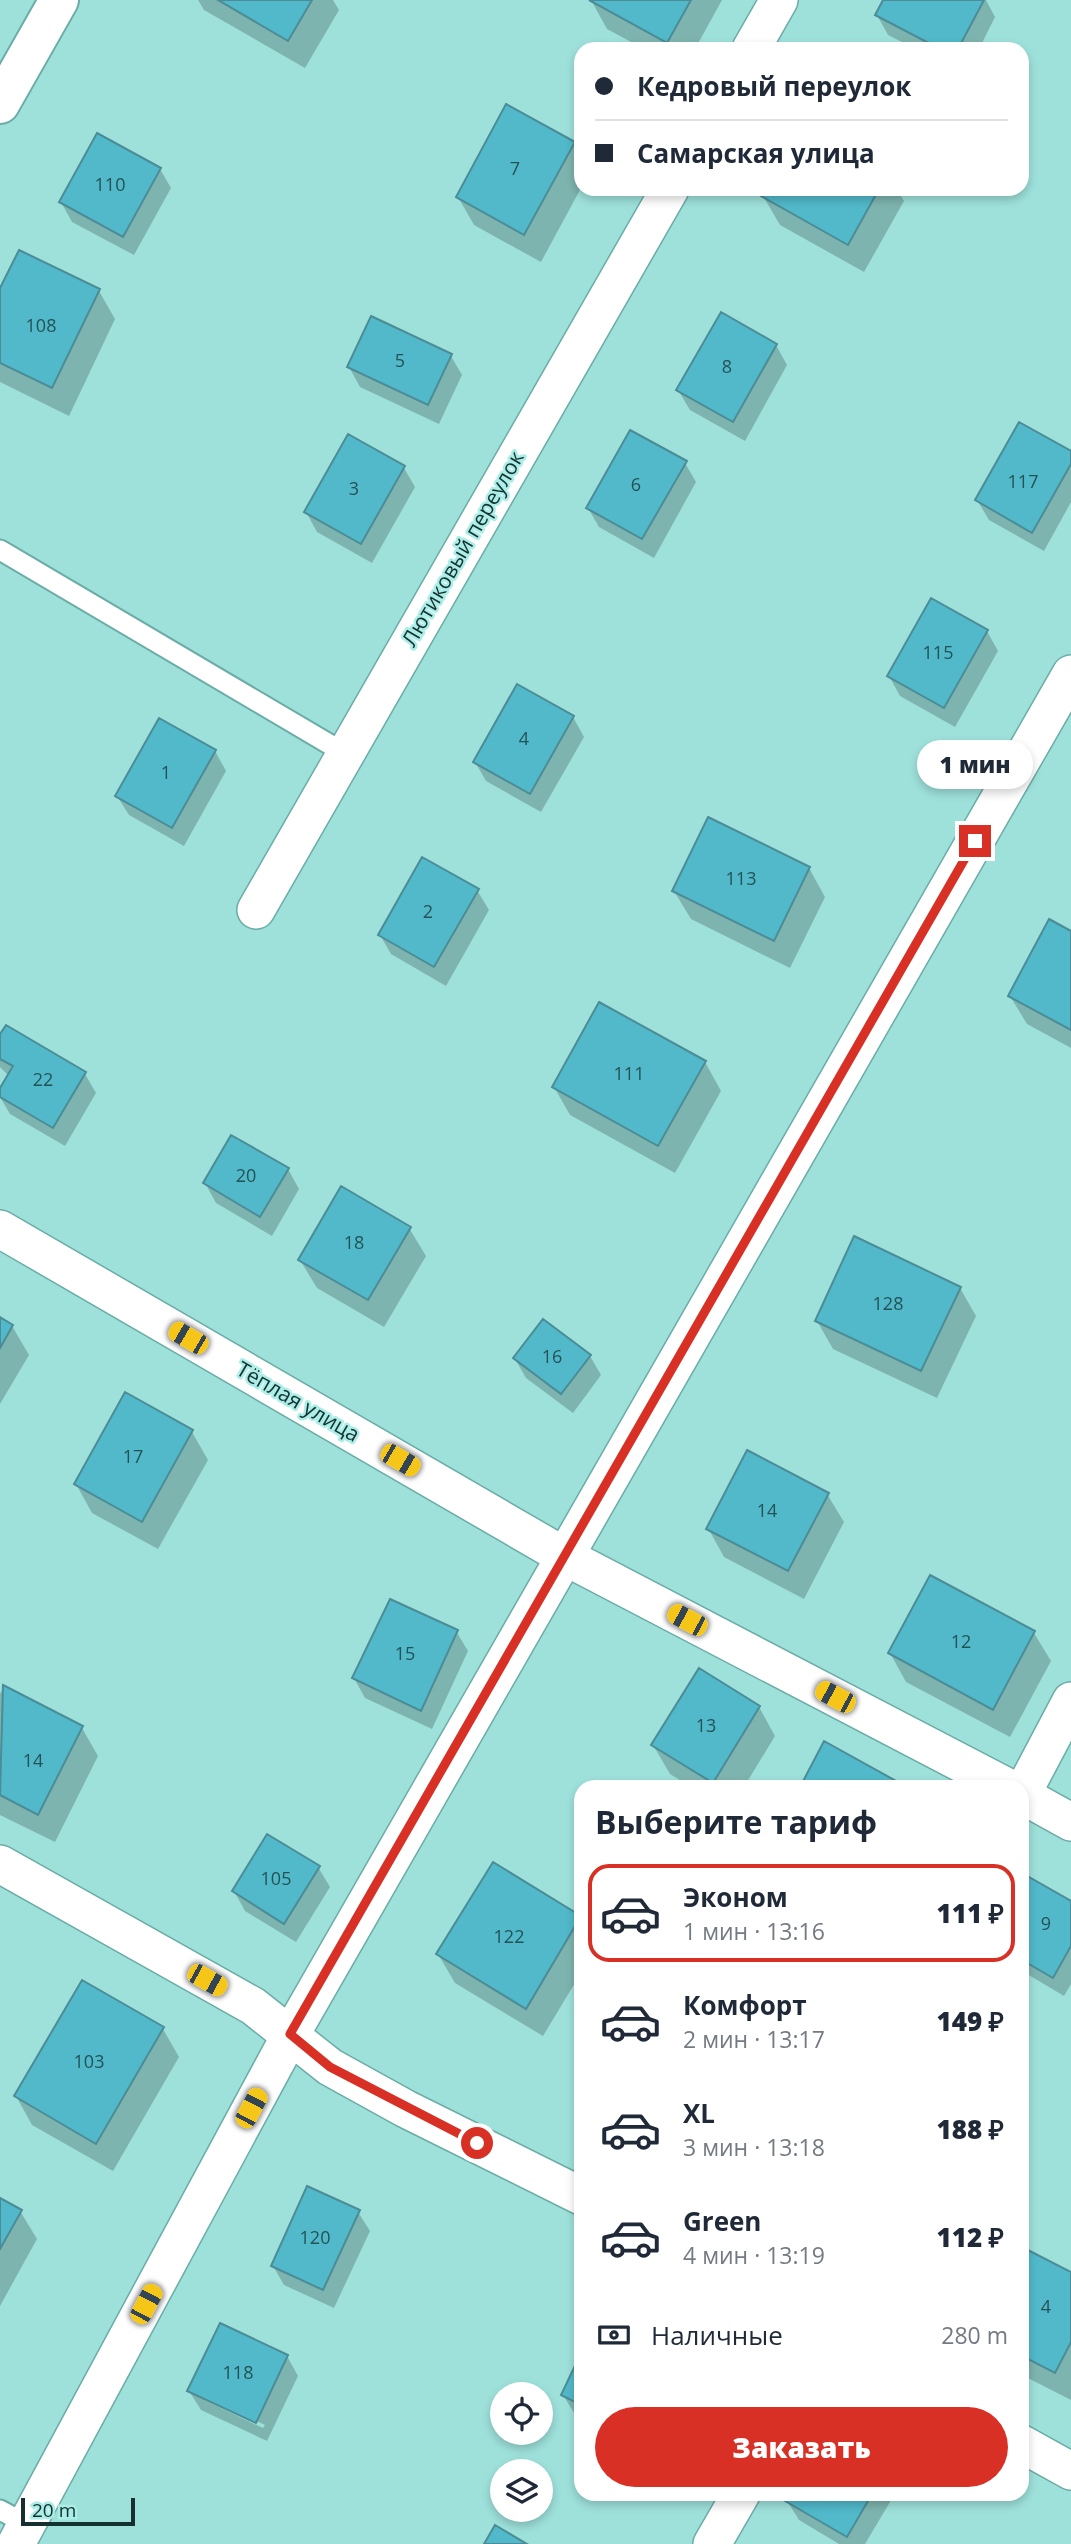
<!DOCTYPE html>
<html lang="ru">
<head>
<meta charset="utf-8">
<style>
  :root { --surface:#fff; --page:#f2f2f3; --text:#1f2937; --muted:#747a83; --line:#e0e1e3; --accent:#d93025 }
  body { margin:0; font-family:"Open Sans",sans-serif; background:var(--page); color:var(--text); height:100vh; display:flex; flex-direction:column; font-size:26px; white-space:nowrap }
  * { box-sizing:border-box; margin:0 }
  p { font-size:23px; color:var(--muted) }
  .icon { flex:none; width:38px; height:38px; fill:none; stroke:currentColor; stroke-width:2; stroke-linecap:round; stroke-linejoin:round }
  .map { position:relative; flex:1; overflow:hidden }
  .sheet { position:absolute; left:574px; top:1780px; width:455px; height:721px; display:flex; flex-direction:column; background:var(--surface); border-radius:21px; box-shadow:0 4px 10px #0003 }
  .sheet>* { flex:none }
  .banner { position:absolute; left:574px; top:42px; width:455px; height:154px; border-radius:21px; box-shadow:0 4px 10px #0003; display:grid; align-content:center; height:154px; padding:0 21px; background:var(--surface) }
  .buttons { position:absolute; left:490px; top:2382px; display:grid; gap:14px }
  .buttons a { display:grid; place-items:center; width:63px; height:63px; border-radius:50%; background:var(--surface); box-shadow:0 4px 10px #0003; font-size:35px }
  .scale { position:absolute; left:21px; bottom:18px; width:114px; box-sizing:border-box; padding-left:7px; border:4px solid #15312f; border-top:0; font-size:19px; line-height:24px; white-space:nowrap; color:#15312f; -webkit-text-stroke:5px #abeee8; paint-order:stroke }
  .end { position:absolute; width:32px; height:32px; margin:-16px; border:9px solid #d93025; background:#fff; box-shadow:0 0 0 4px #fff }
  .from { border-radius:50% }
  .bubble { position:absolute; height:49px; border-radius:24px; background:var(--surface); box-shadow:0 4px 10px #0003; font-size:23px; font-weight:800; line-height:49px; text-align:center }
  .car { position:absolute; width:21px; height:42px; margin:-21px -10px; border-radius:9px; box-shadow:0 0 5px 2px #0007; background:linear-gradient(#f5c518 24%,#345 0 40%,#f5c518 0 76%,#345 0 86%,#f5c518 0) }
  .banner b { display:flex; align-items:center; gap:24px; height:66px; font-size:26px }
  .banner b+b { border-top:2px solid var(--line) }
  .banner i { width:18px; height:18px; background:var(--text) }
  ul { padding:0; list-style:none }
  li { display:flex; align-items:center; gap:21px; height:98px; margin:0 14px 10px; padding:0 7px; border:4px solid transparent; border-radius:21px }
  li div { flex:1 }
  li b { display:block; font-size:26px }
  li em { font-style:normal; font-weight:800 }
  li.on { border-color:var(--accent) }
  li>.icon { width:63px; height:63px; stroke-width:1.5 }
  h2 { padding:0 21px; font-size:32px; line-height:84px }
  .pay { display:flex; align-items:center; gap:18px; height:77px; padding:0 21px; font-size:26px }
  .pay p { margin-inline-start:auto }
  .cta { display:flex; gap:14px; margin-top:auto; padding:14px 21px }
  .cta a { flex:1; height:80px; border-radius:42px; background:var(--accent); color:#fff; font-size:28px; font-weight:800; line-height:80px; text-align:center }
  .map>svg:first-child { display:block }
  .shadow { fill:#0003; fill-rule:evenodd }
  .building { fill:#51b9ca; stroke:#4b8c96; stroke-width:2 }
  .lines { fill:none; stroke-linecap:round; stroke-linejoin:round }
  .service-casing { stroke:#6aaca6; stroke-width:23 }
  .minor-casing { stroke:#6aaca6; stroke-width:40 }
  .tertiary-casing { stroke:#6aaca6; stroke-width:42 }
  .service { stroke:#fff; stroke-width:19 }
  .minor { stroke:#fff; stroke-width:37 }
  .tertiary { stroke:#fff; stroke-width:38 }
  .route { stroke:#d93025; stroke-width:9 }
  .labels { text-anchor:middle; stroke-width:5; stroke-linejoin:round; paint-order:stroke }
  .number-label { font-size:18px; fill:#245356 }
  .street-label { font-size:21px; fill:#15312f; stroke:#abeee8 }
</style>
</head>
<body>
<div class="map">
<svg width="1071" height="2544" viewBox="0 0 1071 2544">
  <rect width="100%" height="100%" fill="#9ee1db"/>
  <path class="shadow" d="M198 0H333L339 10 305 68 204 10Z
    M591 0H722L695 49H644L607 29Z
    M885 0H986L995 17 979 49H916L888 35 877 15Z
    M574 143 581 156V188L541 262 474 225 458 197Z
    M160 169 171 188 134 255 72 222 61 202Z
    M767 189H897L904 201 864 272 780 225 763 196Z
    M99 291 115 319 69 416 0 382V292Z
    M721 314 776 345 787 365 745 441 690 410 678 390Z
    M451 356 462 375 439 424 360 387 349 367Z
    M1071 453V502L1044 551 989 520 977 500Z
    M685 463 696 482 654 558 599 527 588 508Z
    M404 468 415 487 372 563 317 532 306 512Z
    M987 631 998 651 955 727 900 696 889 676Z
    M573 717 584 737 541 812 486 781 475 762Z
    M215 751 226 771 184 846 129 815 117 796Z
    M809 868 825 897 790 968 691 919 674 891Z
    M477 890 489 910 446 986 391 954 380 935Z
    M1071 933V1048L1027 1024 1010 996Z
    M6 1027 85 1074 96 1093 65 1146 10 1114 0 1097 9 1076 0 1067V1038Z
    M705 1062 721 1091 675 1173 570 1115 554 1087Z
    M288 1169 299 1189 272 1236 216 1203 205 1183Z
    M409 1228 426 1256 384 1327 317 1288 300 1260Z
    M960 1288 976 1316 937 1398 833 1349 817 1321Z
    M0 1319 12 1326 29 1355 0 1404Z
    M590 1356 601 1375 573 1413 526 1378 515 1359Z
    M192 1432 208 1460 158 1549 92 1513 76 1484Z
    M827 1494 844 1522 804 1599 724 1557 708 1528Z
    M456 1631 468 1651 432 1729 365 1698 354 1678Z
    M1034 1633 1051 1661 1010 1737 906 1682 890 1653Z
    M3 1688 82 1728 98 1756 55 1842 0 1815V1694Z
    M759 1707 775 1736 744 1787H691L670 1774 653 1745Z
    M493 1865 581 1918V1973L543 2036 455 1983 438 1954Z
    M318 1867 330 1887 296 1942 245 1911 234 1891Z
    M1022 1875 1071 1903V1984L1064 1996 1022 1971Z
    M163 2029 179 2057 113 2171 32 2125 16 2096Z
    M0 2200 20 2211 37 2239 0 2306Z
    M358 2212 370 2231 334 2308 284 2285 273 2266Z
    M1022 2249 1071 2274V2400L1022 2375Z
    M287 2356 298 2376 267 2441 201 2410 189 2391ZM204 2397 265 2425 263 2428 204 2400Z
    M581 2357V2424L563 2395Z
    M791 2494H891L893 2497 865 2544H839L799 2520 787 2501Z"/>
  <path class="building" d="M218 0H312L288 41Z
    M589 0H691L667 43Z
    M883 0H984L958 49H940L875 15Z
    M506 104 575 142 524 235 456 197Z
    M97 133 161 168 123 237 59 202Z
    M765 189H879L848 245 761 196Z
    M19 250 100 289 52 388 0 363V288Z
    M721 312 777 344 733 422 676 390Z
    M371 316 452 354 428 405 347 367Z
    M1019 422 1071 451V464L1032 533 975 500Z
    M630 430 687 461 642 539 586 508Z
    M348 434 405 466 361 544 304 512Z
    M931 598 988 630 944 708 887 676Z
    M517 684 574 716 530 794 473 762Z
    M159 718 216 750 172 828 115 796Z
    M708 817 810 867 774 941 672 891Z
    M422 857 479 889 434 967 378 935Z
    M1049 919 1071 931V1030L1008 996Z
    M599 1002 706 1061 658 1146 552 1087Z
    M6 1025 86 1072 53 1128 0 1097V1088L13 1066 0 1059V1034Z
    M231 1135 289 1168 260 1217 203 1183Z
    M341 1186 411 1227 368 1300 298 1260Z
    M854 1236 961 1287 921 1371 815 1321Z
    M0 1317 13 1325 0 1348Z
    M543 1319 591 1355 561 1394 513 1358Z
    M125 1392 193 1430 142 1522 74 1484Z
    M747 1450 829 1493 788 1571 706 1529Z
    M930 1575 1035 1631 993 1710 888 1653Z
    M390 1599 458 1630 421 1711 352 1678Z
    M699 1668 760 1706 713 1783 651 1745Z
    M3 1685 83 1726 38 1815 0 1795Z
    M824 1741 907 1787H800Z
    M267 1834 320 1866 284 1924 232 1891Z
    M493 1862 581 1916 526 2009 436 1954Z
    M1022 1873 1071 1901V1946L1053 1978 1022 1960Z
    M82 1980 164 2027 96 2144 14 2096Z
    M307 2186 360 2210 323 2290 271 2266Z
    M0 2198 22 2210 0 2249Z
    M1022 2247 1071 2272V2342L1055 2373 1022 2356Z
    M220 2323 288 2355 256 2423 187 2391Z
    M581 2353V2405L561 2395Z
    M789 2494H872L847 2537 785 2501Z
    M495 2525 527 2544H484Z"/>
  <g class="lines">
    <g class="service-casing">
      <path id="service" d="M0 550 346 754
        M0 2510 28 2525"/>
    </g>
    <g class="minor-casing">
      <path id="minor" d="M751 49 779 0
        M256 910 670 189
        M0 1229 564 1556 1007 1787
        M1022 1794 1071 1701
        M1022 1795 1071 1822
        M0 1864 253 2006 330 2067 406 2109 581 2196
        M1022 2444 1071 2471
        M16 2544 291 2034 1071 674
        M712 2544 741 2494"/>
    </g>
    <g class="tertiary-casing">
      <path id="tertiary" d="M0 104 59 0"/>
    </g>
    <use href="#service" class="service"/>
    <use href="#minor" class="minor"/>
    <use href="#tertiary" class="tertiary"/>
  </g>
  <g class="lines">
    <path class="route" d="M477 2143 330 2067 290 2034 975 841"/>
  </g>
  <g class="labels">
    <g class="number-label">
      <text x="515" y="175">7</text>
      <text x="110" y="191">110</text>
      <text x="41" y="332">108</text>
      <text x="400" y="367">5</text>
      <text x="727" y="373">8</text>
      <text x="1023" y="488">117</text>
      <text x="636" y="491">6</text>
      <text x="354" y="495">3</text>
      <text x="938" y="659">115</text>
      <text x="524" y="745">4</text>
      <text x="166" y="779">1</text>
      <text x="741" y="885">113</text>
      <text x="428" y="918">2</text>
      <text x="629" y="1080">111</text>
      <text x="43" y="1086">22</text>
      <text x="246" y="1182">20</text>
      <text x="354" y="1249">18</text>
      <text x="888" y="1310">128</text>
      <text x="552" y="1363">16</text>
      <text x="133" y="1463">17</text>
      <text x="767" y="1517">14</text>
      <text x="961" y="1648">12</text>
      <text x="405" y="1660">15</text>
      <text x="706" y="1732">13</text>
      <text x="33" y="1767">14</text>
      <text x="276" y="1885">105</text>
      <text x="1046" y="1930">9</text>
      <text x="509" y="1943">122</text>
      <text x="89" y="2068">103</text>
      <text x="315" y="2244">120</text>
      <text x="1046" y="2313">4</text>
      <text x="238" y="2379">118</text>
    </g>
    <g class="street-label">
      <text transform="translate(463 549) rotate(-60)" y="7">Лютиковый переулок</text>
      <text transform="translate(298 1402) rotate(30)" y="7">Тёплая улица</text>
    </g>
  </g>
</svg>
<div class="buttons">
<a><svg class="icon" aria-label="locate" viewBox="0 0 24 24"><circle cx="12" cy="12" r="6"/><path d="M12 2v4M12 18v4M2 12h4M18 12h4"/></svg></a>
<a><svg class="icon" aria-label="layers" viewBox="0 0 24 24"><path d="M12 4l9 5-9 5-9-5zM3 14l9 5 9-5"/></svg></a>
</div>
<div class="scale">20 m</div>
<i class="end from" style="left:477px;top:2143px"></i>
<i class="end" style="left:975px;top:841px"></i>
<div class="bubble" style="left:917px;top:740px;width:116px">1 мин</div>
<i class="car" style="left:188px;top:1338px;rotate:300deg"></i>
<i class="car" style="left:400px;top:1460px;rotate:120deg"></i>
<i class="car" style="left:687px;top:1620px;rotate:298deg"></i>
<i class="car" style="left:835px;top:1697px;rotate:298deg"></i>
<i class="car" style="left:207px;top:1980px;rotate:119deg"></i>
<i class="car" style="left:251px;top:2108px;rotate:28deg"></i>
<i class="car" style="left:146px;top:2304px;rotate:28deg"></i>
<div class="banner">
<b><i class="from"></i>Кедровый переулок</b>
<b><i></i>Самарская улица</b>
</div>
<section class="sheet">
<h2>Выберите тариф</h2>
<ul>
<li class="on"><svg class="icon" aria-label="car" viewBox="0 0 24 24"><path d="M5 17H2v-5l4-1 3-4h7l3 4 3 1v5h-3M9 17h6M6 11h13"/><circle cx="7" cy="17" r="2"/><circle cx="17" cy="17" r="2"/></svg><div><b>Эконом</b><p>1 мин · 13:16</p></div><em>111 ₽</em></li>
<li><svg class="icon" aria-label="car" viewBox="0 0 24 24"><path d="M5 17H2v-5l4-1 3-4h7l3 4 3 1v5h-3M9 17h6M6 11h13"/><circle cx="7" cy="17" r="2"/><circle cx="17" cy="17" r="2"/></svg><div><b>Комфорт</b><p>2 мин · 13:17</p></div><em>149 ₽</em></li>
<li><svg class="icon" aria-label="car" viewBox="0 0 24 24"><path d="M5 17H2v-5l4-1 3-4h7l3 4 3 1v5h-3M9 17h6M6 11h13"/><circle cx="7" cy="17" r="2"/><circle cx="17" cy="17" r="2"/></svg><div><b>XL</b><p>3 мин · 13:18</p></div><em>188 ₽</em></li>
<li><svg class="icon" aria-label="car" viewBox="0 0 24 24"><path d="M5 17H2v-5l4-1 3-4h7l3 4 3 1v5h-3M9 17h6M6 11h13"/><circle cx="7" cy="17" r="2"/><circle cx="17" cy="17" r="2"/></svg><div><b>Green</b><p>4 мин · 13:19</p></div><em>112 ₽</em></li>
</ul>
<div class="pay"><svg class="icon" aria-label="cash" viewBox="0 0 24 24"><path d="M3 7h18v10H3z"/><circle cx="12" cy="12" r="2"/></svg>Наличные<p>280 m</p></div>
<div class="cta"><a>Заказать</a></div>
</section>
</div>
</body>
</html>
